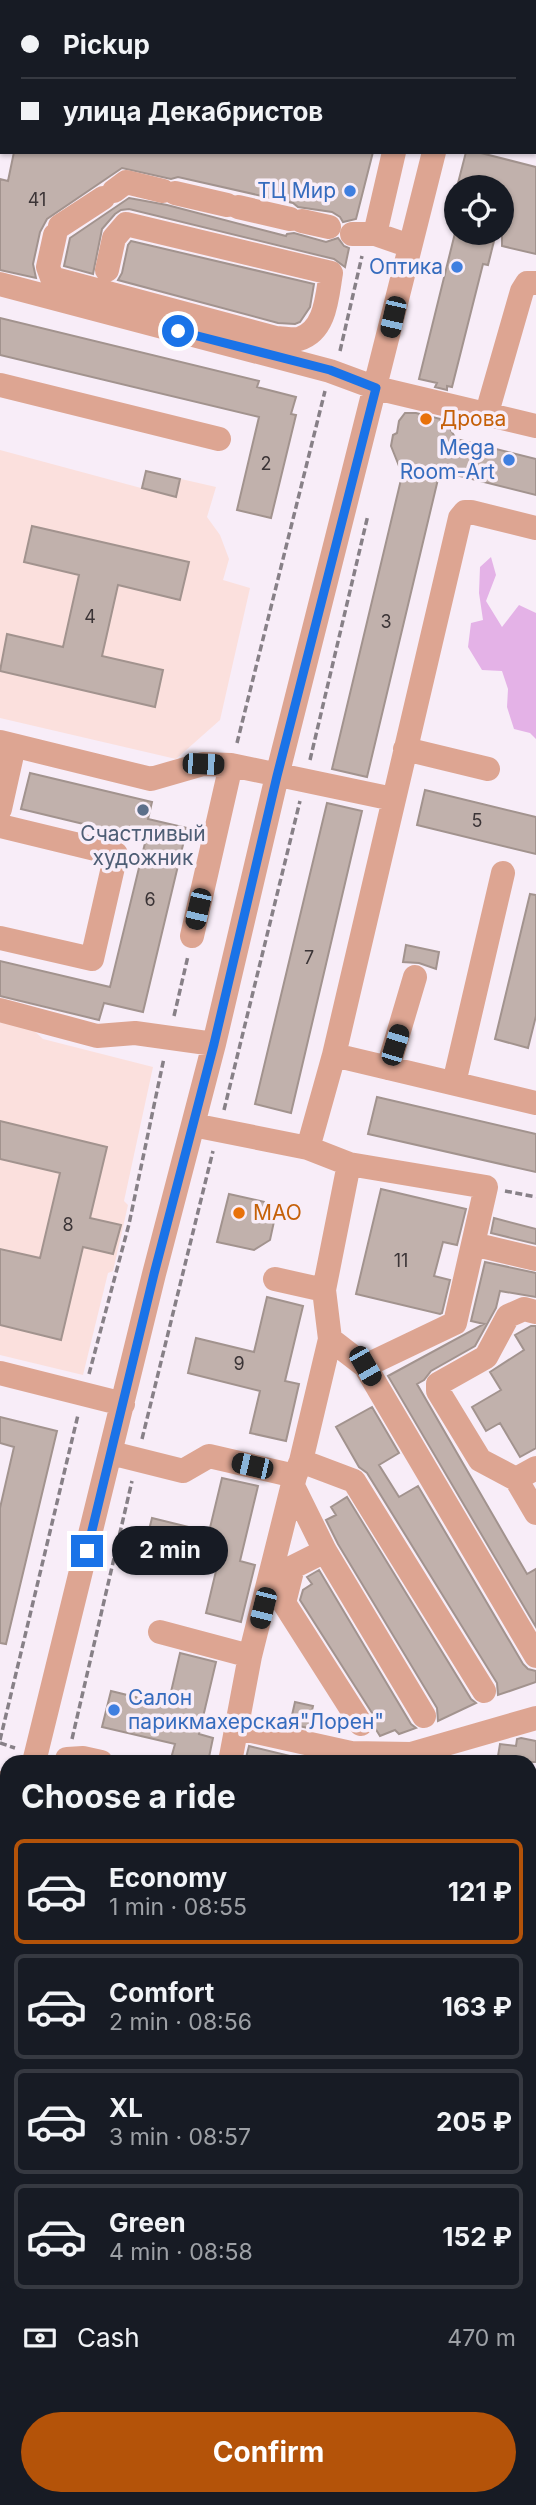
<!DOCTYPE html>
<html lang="en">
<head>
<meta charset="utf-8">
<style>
  :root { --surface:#171b24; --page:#20242c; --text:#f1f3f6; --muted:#9ea1a6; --line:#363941; --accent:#b45309 }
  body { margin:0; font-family:Inter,sans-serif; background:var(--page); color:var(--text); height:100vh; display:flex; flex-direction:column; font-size:26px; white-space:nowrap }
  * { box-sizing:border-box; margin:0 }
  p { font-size:23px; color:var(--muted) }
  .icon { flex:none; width:38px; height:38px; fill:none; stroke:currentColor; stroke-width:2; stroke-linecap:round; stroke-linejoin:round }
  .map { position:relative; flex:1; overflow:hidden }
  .side { position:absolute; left:0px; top:1755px; width:537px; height:751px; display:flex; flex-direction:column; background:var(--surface); border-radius:21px 21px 0 0; box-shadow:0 2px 5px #0004 }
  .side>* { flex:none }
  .hud { position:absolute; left:0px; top:0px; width:537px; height:154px; box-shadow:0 2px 5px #0004; display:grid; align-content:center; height:154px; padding:0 21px; background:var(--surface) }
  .buttons { position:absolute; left:444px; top:175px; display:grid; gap:14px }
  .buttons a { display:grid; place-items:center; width:70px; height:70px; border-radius:50%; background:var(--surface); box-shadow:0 2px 5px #0004; font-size:35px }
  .end { position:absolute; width:32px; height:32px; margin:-16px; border:9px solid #1a73e8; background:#fff; box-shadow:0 0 0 4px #fff }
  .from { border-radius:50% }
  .bubble { position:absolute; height:49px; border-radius:24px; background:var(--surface); box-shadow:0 2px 5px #0004; font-size:23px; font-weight:700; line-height:49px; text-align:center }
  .car { position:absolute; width:21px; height:42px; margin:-21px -10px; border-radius:9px; box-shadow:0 0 5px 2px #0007; background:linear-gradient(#222 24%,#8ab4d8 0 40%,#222 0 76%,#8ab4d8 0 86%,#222 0) }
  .hud b { display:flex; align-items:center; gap:24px; height:66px; font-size:26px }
  .hud b+b { border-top:2px solid var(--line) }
  .hud i { width:18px; height:18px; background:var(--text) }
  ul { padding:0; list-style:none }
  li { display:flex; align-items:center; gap:21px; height:105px; margin:0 14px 10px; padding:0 7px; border:4px solid var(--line); border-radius:10px }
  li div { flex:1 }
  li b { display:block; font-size:26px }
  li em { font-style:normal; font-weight:700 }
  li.selected { border-color:var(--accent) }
  li>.icon { width:63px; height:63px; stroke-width:1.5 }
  h2 { padding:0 21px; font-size:32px; line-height:84px }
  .pay { display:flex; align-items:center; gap:18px; height:77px; padding:0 21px; font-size:26px }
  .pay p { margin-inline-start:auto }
  .action { display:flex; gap:14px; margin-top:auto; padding:14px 21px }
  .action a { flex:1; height:80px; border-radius:42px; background:var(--accent); color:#fff; font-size:28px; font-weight:700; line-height:80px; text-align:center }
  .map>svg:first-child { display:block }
  .education { fill:#fbe0dd }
  .green { fill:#e4b2e7 }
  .building { fill:#c1b1ac; stroke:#a2938e; stroke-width:2 }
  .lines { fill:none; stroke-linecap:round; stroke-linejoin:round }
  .path { stroke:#878087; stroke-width:3.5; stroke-dasharray:7 3.5; stroke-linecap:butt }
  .minor { stroke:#dda592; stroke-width:24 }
  .major { stroke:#c4613e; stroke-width:32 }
  .route { stroke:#1a73e8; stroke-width:9 }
  .shop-dot { fill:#3f7fe0; stroke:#f8edf8; stroke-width:2.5 }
  .food-dot { fill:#e8710a; stroke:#f8edf8; stroke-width:2.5 }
  .service-dot { fill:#5c6f8a; stroke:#f8edf8; stroke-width:2.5 }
  .labels { text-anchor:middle; stroke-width:7; stroke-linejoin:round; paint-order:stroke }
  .number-label { font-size:18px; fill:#3b3436 }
  .shop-label { font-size:21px; fill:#366cbe; stroke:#f8edf8; text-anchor:end }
  .food-label { font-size:21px; fill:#c56008; stroke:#f8edf8; text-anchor:start }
  .service-label { font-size:21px; fill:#4e5e75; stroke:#f8edf8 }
</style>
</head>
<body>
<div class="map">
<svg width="536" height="2505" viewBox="0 0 536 2505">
  <rect width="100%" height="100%" fill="#f8edf8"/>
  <path class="education" d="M0 450 141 488 146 471 216 487 207 517 220 535 229 559 223 580 250 588 220 720 176 759 0 718Z
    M0 1022 31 1028 43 1039 153 1067 124 1201 128 1205 113 1271 108 1273 83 1375 0 1355Z
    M536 2122V2430L530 2421V2125Z
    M7 2326V2499H255L259 2505H0V2327Z"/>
  <path class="green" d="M491 557 496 575 486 601 502 627 519 605 536 613V739L530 733 514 729 507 707 508 689 502 671 482 670 468 647 471 623 483 620 479 593 480 567Z
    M0 1795 4 1796C14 1815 4 1844 0 1864Z
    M0 2274 1 2279H7V2355H0Z
    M7 2377V2441L6 2442 0 2438V2380Z
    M7 2462V2499H87L77 2505H0V2465Z
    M237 2499H310L315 2505H239Z"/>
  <path class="building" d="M14 152H373L356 219 343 222 340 217 332 212 298 207 293 203 178 177 171 179 122 168 47 219 40 232 33 264 36 278 0 270V179L8 181Z
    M466 152H477L536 167V254L502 246V187H457Z
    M129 198 167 205 286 236 287 234 294 233 326 242 338 238 344 246 349 248 345 267 334 259 129 209 121 210 115 214 102 229 93 274 64 266 70 238Z
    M455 233H496L488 265 483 264 452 387 447 386V390L435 387 437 383 419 379Z
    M131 241 314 284 310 307 300 322 295 324 278 323 118 280 122 273 128 245Z
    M0 318 259 381 257 387 296 397 291 414 296 415 271 518 237 510 259 417 0 355Z
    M405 413H416L445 420 456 439 536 459V495L444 472 443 476 439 475 367 777 332 769 404 467 399 466 391 446 393 435 397 433 399 421Z
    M146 471 180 479 176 497 142 488Z
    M32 526 189 562 180 600 118 585 102 656 163 670 155 707 0 671 7 634 63 647 79 575 24 562Z
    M30 773 152 802 148 819 187 828 143 1012 104 1003 99 1020 0 996V961L110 987 146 839 21 809Z
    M425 790 536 817V854L417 825Z
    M327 803 362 811 291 1113 255 1104Z
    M530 894 536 895V1016L528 1048 495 1039Z
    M406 945 439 952 436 969 419 963 403 962Z
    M377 1097 536 1134V1172L368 1134Z
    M0 1121 107 1147 90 1218 121 1225 113 1254 83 1247 61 1340 0 1325V1249L40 1258 60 1173 0 1159Z
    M381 1189 466 1209 457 1245 443 1242 434 1276 450 1280 442 1313 440 1314 356 1294Z
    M229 1194 265 1202 266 1210 275 1217 270 1240 254 1250 217 1242Z
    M494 1218 536 1229V1244L491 1233Z
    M485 1262 536 1273V1297L500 1291 496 1308 475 1346 431 1371 424 1380 417 1384 527 1574 536 1569V1627L388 1376 484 1324 471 1321Z
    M267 1297 303 1306 285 1381 299 1384 286 1441 250 1433 260 1391 188 1373 196 1338 254 1352Z
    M531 1326H536V1448L520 1457 500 1423 486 1431 472 1407 501 1390 490 1372 524 1350 515 1335Z
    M372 1407 399 1453 379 1465 399 1497 418 1486 523 1664 528 1669 536 1671V1682L498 1695 497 1683 367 1473 359 1467 336 1427Z
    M0 1417 57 1431 6 1644 0 1643V1508L14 1447 0 1443Z
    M222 1478 258 1486 240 1561 255 1565 241 1622 206 1613 216 1571 143 1554 152 1518 209 1532Z
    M347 1497 471 1699 476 1703 438 1721 437 1708 338 1544 326 1520 336 1515 331 1507Z
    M319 1570 411 1724 416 1728 399 1734 395 1730 380 1736 375 1728 374 1716 300 1600 303 1590 312 1584 307 1577Z
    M180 1653 216 1662 199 1734 213 1738 208 1762H170L175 1744 102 1727 111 1691 168 1705Z
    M295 1702 313 1706 308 1728 290 1724Z
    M521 1738 536 1741V1762H497L500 1744 516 1746 517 1739Z
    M249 1746 294 1757 293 1762H245Z"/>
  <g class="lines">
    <path class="path" d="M340 351 362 256
      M237 743 325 391
      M310 760 368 515
      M174 1016 188 956
      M224 1110 300 801
      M505 1191 536 1197
      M89 1374 129 1224 164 1058
      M142 1439 213 1151
      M72 1739 132 1481
      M0 1740 78 1415
      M0 1743 15 1748
      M530 1882 536 1879
      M530 1969 536 1968
      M0 2041 7 2039
      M0 2124 7 2122
      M0 2152 7 2150
      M315 2505 316 2499"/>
    <path class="minor" d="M18 2V0
      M472 2V0
      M0 9 2 10
      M0 63 2 57
      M114 191 126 182 163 191
      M175 193 227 205
      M238 207 290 219
      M302 221 329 227
      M60 226 103 198
      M352 234H375L410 246
      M375 234 394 152
      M55 235 48 267 52 278 276 338C283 338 292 340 299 339 326 331 327 296 331 273L126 224 114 238 107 270
      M0 284 330 371 376 388 536 426
      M0 385 219 439
      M486 416 522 291 527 283H536
      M0 742 151 779 203 764 231 765 393 799
      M405 749 488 769
      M0 809 14 746
      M0 826 116 854 92 959 0 938
      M192 936 231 765
      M0 1010 97 1036 135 1033 214 1044
      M334 1055 536 1103
      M388 1068 415 977
      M454 1083 503 873
      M193 1125 308 1148 349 1164 486 1187 455 1323 365 1366
      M308 1148 334 1055 460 518 465 512H471L536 528
      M473 1244 536 1259
      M275 1279 324 1290
      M536 1312 524 1309 508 1316 486 1357 438 1384V1391L480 1460 516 1479 536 1513
      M330 1339 365 1366 536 1656
      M0 1373 123 1404
      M111 1453 183 1471 209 1456 295 1476
      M301 1461 354 1481 484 1691
      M516 1479 536 1468
      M293 1486 325 1551 424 1716
      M325 1551 293 1567 284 1603 361 1724
      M160 1632 250 1656
      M238 1728 351 1753 411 1754 536 1718
      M34 1762 154 1274 214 1044 277 776 434 152
      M66 1762 67 1759 83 1758 101 1762
      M230 1762 250 1656 295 1476 301 1461 330 1339 324 1290 349 1164
      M0 1783 7 1785
      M0 1915 7 1884
      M530 2020 536 2016
      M0 2225 7 2236
      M530 2459 536 2464
      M220 2499 224 2505
      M366 2499 371 2505
      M463 2499V2505"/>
    <path class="major" d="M256 0 263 2
      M530 1923 536 1921
      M0 2082 7 2080"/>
  </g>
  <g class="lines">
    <path class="route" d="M87 1551 154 1274 214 1044 277 776 376 388 330 370 178 331"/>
  </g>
  <g class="shop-dot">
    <circle cx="350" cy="191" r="7"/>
    <circle cx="457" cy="267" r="7"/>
    <circle cx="509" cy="460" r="7"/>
    <circle cx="114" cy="1710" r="7"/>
  </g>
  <g class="food-dot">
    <circle cx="426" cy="419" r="7"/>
    <circle cx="239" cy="1213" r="7"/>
  </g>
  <circle class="service-dot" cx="143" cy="810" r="7"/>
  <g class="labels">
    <g class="number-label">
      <text x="37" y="206">41</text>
      <text x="266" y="470">2</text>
      <text x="90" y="623">4</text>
      <text x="386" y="628">3</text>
      <text x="477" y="827">5</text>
      <text x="150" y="906">6</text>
      <text x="309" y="964">7</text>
      <text x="68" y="1231">8</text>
      <text x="401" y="1267">11</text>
      <text x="239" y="1370">9</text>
    </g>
    <g class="shop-label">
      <text x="336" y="198">ТЦ Мир</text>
      <text x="443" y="274">Оптика</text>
      <text x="495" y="455">Mega<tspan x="495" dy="24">Room-Art</tspan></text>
      <text x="128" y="1705" text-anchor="start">Салон<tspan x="128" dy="24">парикмахерская"Лорен"</tspan></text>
    </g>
    <g class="food-label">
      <text x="440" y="426">Дрова</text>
      <text x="253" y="1220">МАО</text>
    </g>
    <g class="service-label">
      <text x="143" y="841">Счастливый<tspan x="143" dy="24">художник</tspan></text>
    </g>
  </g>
</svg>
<div class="buttons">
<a><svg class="icon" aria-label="locate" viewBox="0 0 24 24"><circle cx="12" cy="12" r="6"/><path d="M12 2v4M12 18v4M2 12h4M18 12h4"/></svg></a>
</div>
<i class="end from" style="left:178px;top:331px"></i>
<i class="end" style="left:87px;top:1551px"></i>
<div class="bubble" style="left:112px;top:1526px;width:116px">2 min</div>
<i class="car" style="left:393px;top:317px;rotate:193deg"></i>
<i class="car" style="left:203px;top:764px;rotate:92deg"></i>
<i class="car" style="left:198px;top:909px;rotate:193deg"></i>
<i class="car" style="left:395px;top:1045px;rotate:17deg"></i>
<i class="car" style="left:365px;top:1366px;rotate:150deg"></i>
<i class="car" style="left:252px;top:1466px;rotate:283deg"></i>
<i class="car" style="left:263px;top:1608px;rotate:194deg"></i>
<div class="hud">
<b><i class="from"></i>Pickup</b>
<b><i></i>улица Декабристов</b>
</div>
<section class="side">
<h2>Choose a ride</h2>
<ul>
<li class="selected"><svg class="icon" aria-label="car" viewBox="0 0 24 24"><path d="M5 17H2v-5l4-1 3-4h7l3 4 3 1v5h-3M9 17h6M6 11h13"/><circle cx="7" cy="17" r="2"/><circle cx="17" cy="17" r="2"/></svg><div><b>Economy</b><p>1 min · 08:55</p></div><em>121 ₽</em></li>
<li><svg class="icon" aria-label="car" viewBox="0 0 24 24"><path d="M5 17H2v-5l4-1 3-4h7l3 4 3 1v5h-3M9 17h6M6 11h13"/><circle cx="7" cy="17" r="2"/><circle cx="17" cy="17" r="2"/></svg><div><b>Comfort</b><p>2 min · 08:56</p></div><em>163 ₽</em></li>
<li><svg class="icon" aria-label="car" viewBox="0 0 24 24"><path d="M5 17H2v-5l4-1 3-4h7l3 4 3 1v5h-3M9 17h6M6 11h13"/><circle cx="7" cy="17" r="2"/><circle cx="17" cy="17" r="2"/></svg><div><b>XL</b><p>3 min · 08:57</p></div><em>205 ₽</em></li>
<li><svg class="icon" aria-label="car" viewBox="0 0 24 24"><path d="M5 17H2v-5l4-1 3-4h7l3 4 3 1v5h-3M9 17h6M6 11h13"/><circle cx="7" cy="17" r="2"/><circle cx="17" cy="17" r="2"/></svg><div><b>Green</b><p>4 min · 08:58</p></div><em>152 ₽</em></li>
</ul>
<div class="pay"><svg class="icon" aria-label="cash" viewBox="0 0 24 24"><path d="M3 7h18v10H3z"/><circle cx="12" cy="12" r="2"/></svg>Cash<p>470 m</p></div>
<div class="action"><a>Confirm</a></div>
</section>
</div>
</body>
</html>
